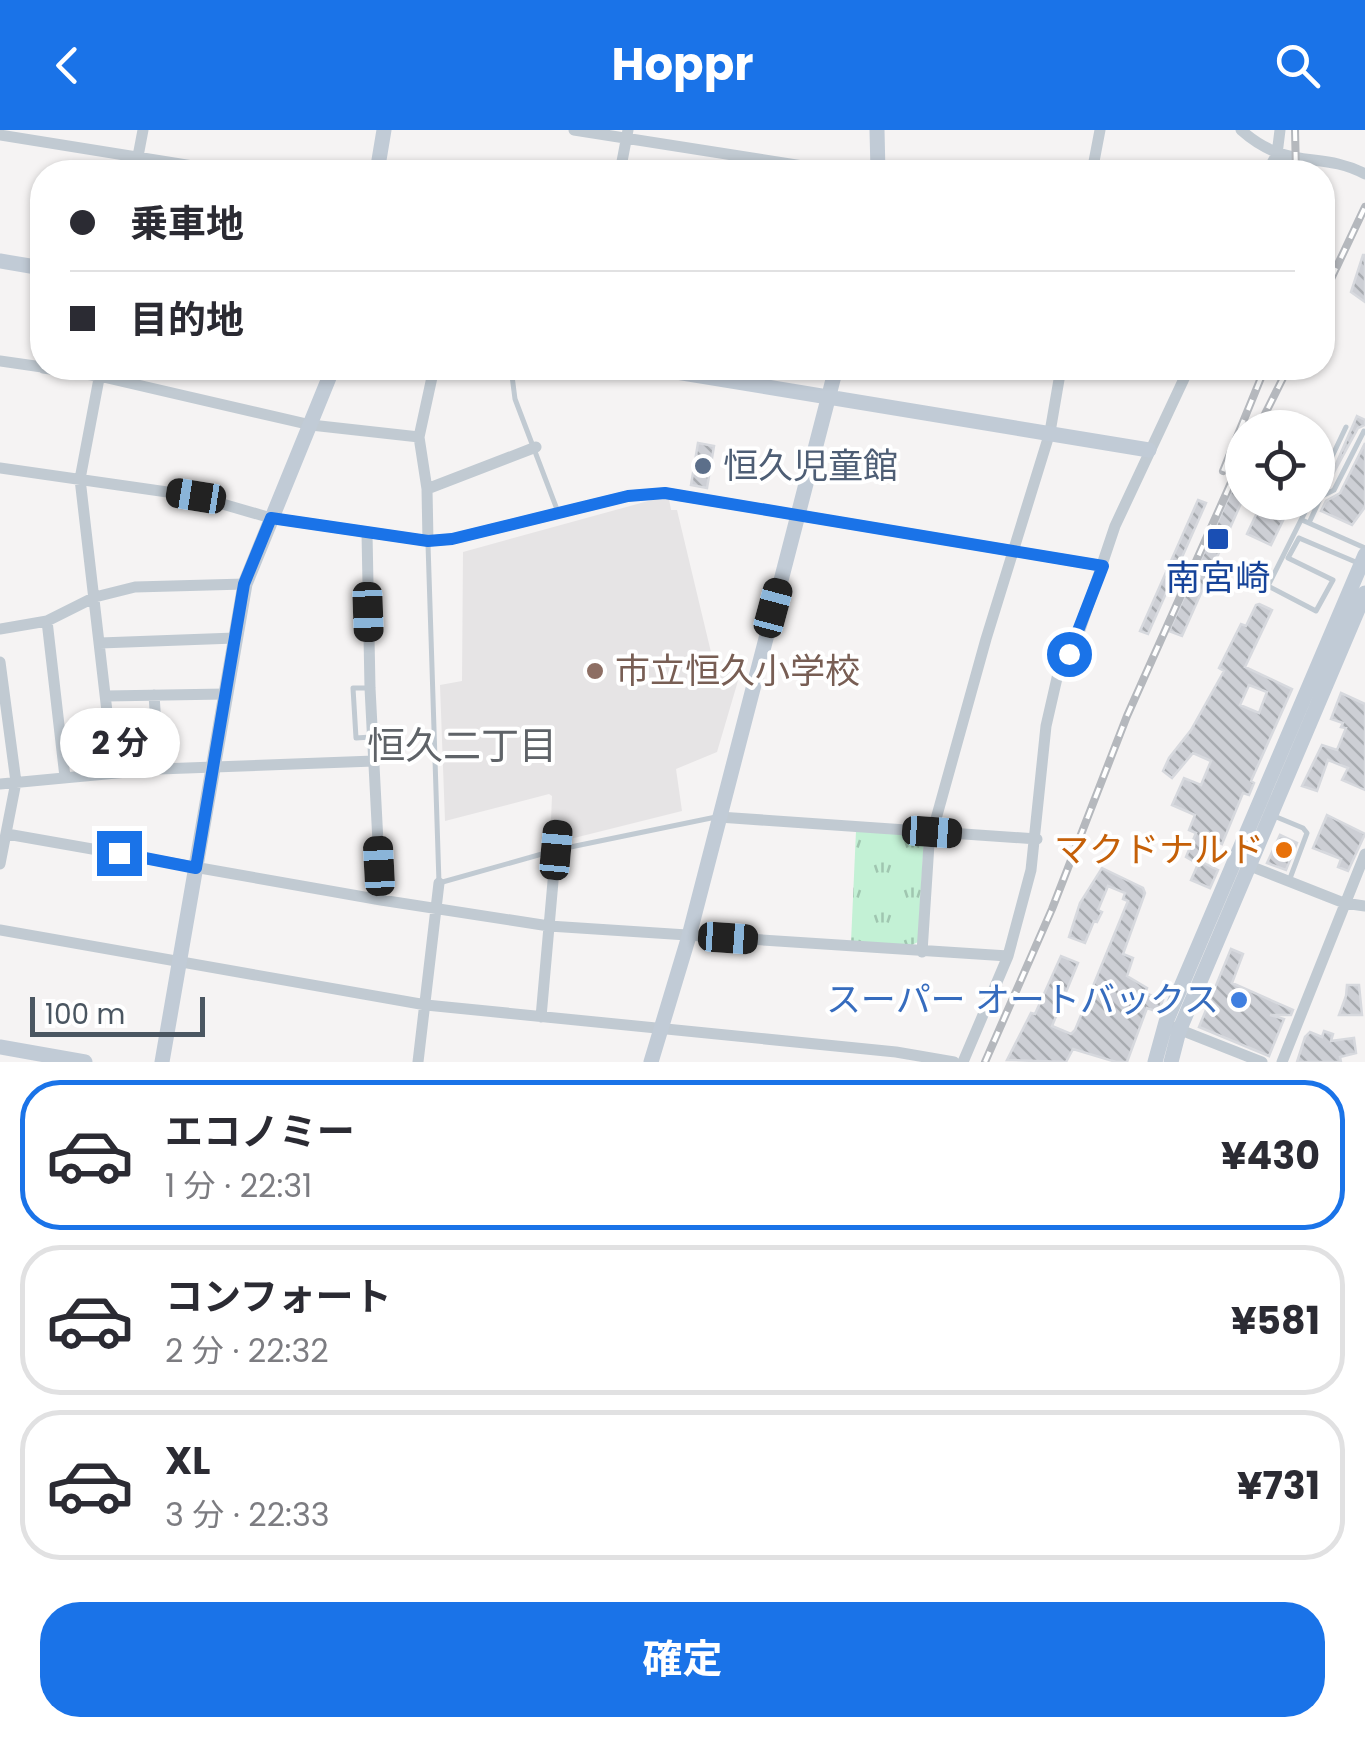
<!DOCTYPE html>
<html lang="ja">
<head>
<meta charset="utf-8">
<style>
  :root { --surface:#fff; --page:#f7f7f7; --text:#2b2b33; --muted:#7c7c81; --line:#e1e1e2; --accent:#1a73e8 }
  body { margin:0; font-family:Poppins,"Noto Sans JP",sans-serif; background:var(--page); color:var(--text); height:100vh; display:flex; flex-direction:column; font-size:38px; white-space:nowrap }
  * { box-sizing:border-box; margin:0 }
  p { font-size:32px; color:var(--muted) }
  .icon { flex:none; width:55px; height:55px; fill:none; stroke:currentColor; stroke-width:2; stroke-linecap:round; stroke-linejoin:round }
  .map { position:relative; height:932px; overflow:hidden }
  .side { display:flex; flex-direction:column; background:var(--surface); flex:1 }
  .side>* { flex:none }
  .guide { position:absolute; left:30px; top:30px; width:1305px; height:220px; border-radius:40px; box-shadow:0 2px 8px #0004; display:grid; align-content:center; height:220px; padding:0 40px; background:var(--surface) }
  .controls { position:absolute; left:1225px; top:280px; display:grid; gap:20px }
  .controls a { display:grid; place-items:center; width:110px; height:110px; border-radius:50%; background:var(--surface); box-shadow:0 2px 8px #0004; font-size:50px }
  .scale { position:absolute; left:30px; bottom:25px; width:175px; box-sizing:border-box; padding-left:10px; border:5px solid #4a5661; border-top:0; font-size:28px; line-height:35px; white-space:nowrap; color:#4a5661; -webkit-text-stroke:8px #fff; paint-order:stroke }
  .end { position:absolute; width:45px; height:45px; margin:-22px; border:12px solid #1a73e8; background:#fff; box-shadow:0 0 0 5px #fff }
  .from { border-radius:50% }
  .bubble { position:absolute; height:70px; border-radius:35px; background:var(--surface); box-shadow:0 2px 8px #0004; font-size:32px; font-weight:700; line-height:70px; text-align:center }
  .car { position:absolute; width:30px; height:60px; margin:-30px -15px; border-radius:12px; box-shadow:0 0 8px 2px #0007; background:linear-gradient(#222 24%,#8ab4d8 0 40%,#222 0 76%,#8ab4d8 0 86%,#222 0) }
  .guide b { display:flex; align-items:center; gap:35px; height:95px; font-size:38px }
  .guide b+b { border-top:2px solid var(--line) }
  .guide i { width:25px; height:25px; background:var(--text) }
  ul { padding:18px 0 0; list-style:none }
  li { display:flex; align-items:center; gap:30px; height:150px; margin:0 20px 15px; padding:0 20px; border:5px solid var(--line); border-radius:40px }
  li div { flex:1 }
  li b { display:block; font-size:38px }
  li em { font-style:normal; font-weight:700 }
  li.active { border-color:var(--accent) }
  li>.icon { width:90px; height:90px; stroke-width:1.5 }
  .primary-button { display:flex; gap:20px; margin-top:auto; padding:20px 40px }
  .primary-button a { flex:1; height:115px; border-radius:40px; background:var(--accent); color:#fff; font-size:40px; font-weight:700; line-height:115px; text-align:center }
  header { display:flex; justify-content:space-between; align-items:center; height:130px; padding:0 40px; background:var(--accent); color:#fff; font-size:45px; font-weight:700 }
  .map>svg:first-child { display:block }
  .education { fill:#e6e4e5 }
  .grass { fill:url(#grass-tufts) }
  .building { fill:url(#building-back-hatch); stroke:#d7d9de; stroke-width:2.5; fill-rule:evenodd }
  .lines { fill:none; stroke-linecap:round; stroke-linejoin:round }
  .lane { stroke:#c1cad2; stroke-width:5 }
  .street { stroke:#c1cad2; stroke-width:11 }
  .secondary { stroke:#c1cbd6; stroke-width:15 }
  .rail-casing { stroke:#b5b8bd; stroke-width:8 }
  .rail { stroke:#fff; stroke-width:4; stroke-dasharray:11; stroke-linecap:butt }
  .route { stroke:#1a73e8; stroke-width:12 }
  .service-dot { fill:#5c6f8a; stroke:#fff; stroke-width:4 }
  .transit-dot { fill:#1a4fb4; stroke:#fff; stroke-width:4 }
  .education-dot { fill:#8d6e63; stroke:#fff; stroke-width:4 }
  .food-dot { fill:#e8710a; stroke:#fff; stroke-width:4 }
  .shop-dot { fill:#3f7fe0; stroke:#fff; stroke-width:4 }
  .labels { text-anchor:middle; stroke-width:8; stroke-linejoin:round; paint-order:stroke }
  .service-label { font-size:35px; fill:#4e5e75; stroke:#fff; text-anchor:start }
  .transit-label { font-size:35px; fill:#164399; stroke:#fff }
  .education-label { font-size:35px; fill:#785e54; stroke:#fff; text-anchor:start }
  .food-label { font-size:35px; fill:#c56008; stroke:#fff; text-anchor:end }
  .shop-label { font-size:35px; fill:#366cbe; stroke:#fff; text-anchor:end }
  .neighbourhood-label { font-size:38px; fill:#5f6368; stroke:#fff }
</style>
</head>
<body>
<header><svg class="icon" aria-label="back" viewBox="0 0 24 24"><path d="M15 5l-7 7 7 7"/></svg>Hoppr<svg class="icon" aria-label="search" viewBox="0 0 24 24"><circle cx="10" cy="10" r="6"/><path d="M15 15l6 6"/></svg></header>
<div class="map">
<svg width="1365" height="932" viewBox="0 0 1365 932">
  <defs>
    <pattern id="grass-tufts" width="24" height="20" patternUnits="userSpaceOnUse" patternTransform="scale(2.5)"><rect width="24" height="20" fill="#c3f1d5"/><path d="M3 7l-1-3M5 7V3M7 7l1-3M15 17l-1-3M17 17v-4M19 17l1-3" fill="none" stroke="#a0c6b0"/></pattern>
    <pattern id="building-back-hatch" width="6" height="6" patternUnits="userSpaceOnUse" patternTransform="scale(2.5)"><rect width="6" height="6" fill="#cdcfd5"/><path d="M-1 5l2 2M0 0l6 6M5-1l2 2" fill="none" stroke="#a8abb0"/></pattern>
  </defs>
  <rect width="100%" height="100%" fill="#f5f3f3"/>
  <path class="education" d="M659 368 669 369 671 380H677L715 539 740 544 717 622 676 639 682 681 550 714 552 666 549 664 445 691 440 555 462 551 463 422Z"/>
  <path class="grass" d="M856 701 920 705 924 708 918 812 912 815 851 812Z"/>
  <path class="building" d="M1363 125H1365V172L1351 162Z
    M1357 286 1365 290V295L1358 298 1326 357Z
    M698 313 714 316 707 358 691 355Z
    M1365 313V377L1352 395 1321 381 1326 371 1340 363Z
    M1242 337V371L1182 506 1169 501Z
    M1198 370 1206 373 1148 504 1140 501Z
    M1262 372H1292L1271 415 1247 404Z
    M1259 474 1272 480 1245 537 1292 559 1251 651 1254 653 1249 665 1243 663 1222 714 1213 710 1202 732 1218 740 1210 758 1191 750 1198 734 1186 727 1196 703 1189 700 1195 685 1172 675 1184 648 1201 655 1211 631 1193 623 1172 648 1163 641 1169 628 1191 600 1224 541 1219 538 1241 494 1246 496 1256 475ZM1249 555 1267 562 1259 583 1240 575Z
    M1341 563 1365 574V660L1342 650 1348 638 1328 630 1317 661 1302 656 1322 615 1337 620 1346 598 1341 597 1343 593 1331 589Z
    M1327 685 1365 704 1348 741 1338 737 1341 729 1313 718Z
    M1280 705 1297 713 1286 740 1267 733Z
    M1102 738 1143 758 1145 763 1123 824 1133 828 1127 846 1147 858 1145 863 1163 870 1158 882 1147 878 1127 932H1116L1073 919 1066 932 1007 930 1031 883 1035 884 1061 826 1078 833 1052 896 1071 904 1075 900 1128 771 1123 769 1125 763 1108 756 1098 780 1102 782 1097 792 1094 791 1085 813 1069 807 1080 773Z
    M1231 819 1243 824 1232 853 1293 880 1291 885H1270L1284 889 1269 926 1199 897Z
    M1347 855H1359L1362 885H1339L1346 866Z
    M1324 901 1333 904 1331 911 1354 908 1356 923 1340 927 1341 932H1297L1305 907 1310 902 1322 907Z"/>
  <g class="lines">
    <path class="lane" d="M511 238 515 269 558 382
      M1318 356 1346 297
      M1318 368 1334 360 1364 301
      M1302 390 1365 418
      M1309 393 1320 369
      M1299 408 1288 428 1333 450 1316 481 1268 456 1310 372
      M1299 408 1358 433
      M428 414 439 753 556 720 716 687
      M367 558H353L356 608 371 607
      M1274 686 1303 698 1307 703 1289 751"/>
    <path class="street" d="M574 0 841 42
      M1241 0C1288 42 1320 20 1365 44
      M0 5 230 42
      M135 42 143 0
      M620 42 628 0
      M1092 42 1100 0
      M1267 42 1277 24 1280 0
      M0 231 42 237
      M43 238 99 246 311 295 419 307
      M101 238 80 349 114 642
      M0 338 195 366 271 388 428 411 452 409 628 366 665 363 1103 436
      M427 359 536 317
      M367 403 370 558 381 770
      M428 411 427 359 419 307 434 238
      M47 491 65 647
      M0 499 47 491 95 467 135 457 245 454
      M100 513 235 508
      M0 532 16 652 0 734
      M154 565 159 639
      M106 566 225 564
      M0 654 159 639 374 631
      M719 687 1037 709
      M7 704 381 770 549 796 1008 826
      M1245 734 1344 773 1365 776
      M0 800 426 875 896 922 954 932
      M922 822 929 714 986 509 1050 302 1061 238
      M541 887 558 695
      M1173 897 1262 932
      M418 932 439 753
      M963 932 1008 826 1031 740 1046 596 1057 548 1080 500 1115 396 1189 238
      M1282 932 1365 724"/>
    <path class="secondary" d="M877 0 878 42
      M377 42 384 0
      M0 131 42 138
      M652 238 1149 320
      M0 917 85 932
      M162 932 245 454 333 238
      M651 932 689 806 836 238
      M1155 932 1166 892 1365 425
      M1171 932 1179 901 1365 463"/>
    <g class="rail-casing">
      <path id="rail" d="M1295 0 1296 42
        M1322 168 1365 77
        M1258 298 1288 238
        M1223 341 1265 238
        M985 932 1052 779 1127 586 1242 328"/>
    </g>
    <use href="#rail" class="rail"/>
  </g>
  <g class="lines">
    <path class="route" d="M119 723 196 738 244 454 271 388 428 411 452 409 628 366 665 363 1103 436 1069 524"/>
  </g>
  <circle class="service-dot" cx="703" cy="336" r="10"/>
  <rect class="transit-dot" x="1206" y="397" width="24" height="24" rx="5"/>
  <circle class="education-dot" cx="595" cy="541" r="10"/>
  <circle class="food-dot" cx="1284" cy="720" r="10"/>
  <circle class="shop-dot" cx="1239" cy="870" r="10"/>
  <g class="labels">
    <g class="service-label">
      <text x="723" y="348">恒久児童館</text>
    </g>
    <g class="transit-label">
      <text x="1218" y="460">南宮崎</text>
    </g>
    <g class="education-label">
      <text x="615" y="553">市立恒久小学校</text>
    </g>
    <g class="food-label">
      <text x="1264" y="732">マクドナルド</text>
    </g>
    <g class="shop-label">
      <text x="1219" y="882">スーパー オートバックス</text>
    </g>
    <g class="neighbourhood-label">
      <text x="462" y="629">恒久二丁目</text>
    </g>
  </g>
</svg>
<div class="controls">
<a><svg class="icon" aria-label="locate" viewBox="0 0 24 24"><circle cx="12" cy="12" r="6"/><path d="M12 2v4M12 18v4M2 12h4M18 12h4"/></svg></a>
</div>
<div class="scale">100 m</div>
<i class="end from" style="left:1069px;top:524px"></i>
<i class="end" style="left:119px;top:723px"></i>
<div class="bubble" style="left:60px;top:578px;width:120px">2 分</div>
<i class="car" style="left:196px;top:366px;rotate:279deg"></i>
<i class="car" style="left:773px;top:478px;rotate:15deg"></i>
<i class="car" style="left:368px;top:482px;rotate:178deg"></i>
<i class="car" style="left:932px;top:702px;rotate:94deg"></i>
<i class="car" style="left:556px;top:720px;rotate:5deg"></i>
<i class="car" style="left:379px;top:736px;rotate:357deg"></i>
<i class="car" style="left:728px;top:808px;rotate:94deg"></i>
<div class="guide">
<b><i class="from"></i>乗車地</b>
<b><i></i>目的地</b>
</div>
</div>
<section class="side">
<ul>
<li class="active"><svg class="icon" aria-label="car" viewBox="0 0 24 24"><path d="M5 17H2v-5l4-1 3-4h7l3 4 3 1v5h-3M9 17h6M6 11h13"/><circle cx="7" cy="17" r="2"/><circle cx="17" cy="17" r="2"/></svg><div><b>エコノミー</b><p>1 分 · 22:31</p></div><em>¥430</em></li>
<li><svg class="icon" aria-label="car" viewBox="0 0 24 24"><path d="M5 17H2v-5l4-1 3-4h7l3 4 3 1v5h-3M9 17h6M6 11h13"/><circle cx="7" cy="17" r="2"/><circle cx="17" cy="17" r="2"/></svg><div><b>コンフォート</b><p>2 分 · 22:32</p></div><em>¥581</em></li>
<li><svg class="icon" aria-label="car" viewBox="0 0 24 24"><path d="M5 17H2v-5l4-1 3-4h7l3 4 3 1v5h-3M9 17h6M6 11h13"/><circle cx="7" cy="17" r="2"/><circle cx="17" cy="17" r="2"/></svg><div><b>XL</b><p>3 分 · 22:33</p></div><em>¥731</em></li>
</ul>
<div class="primary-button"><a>確定</a></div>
</section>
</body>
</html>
